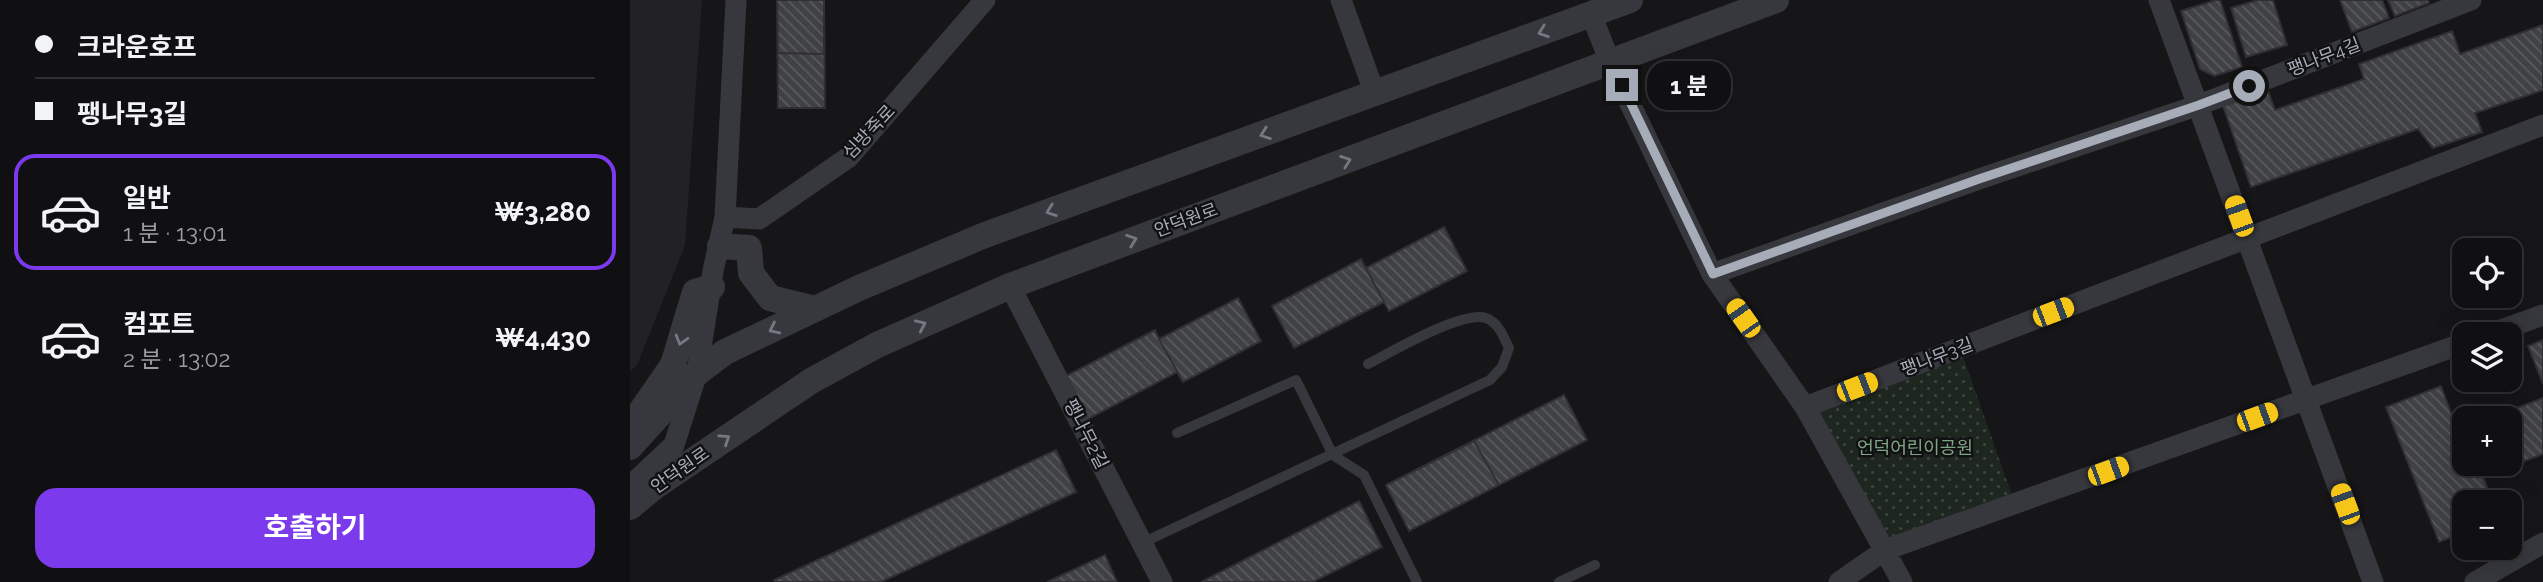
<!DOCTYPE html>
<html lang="ko">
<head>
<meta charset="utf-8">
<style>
  :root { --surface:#101012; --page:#19191b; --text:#f1f3f6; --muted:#9c9d9f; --line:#303032; --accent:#7c3aed }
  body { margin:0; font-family:Raleway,"Noto Sans KR",sans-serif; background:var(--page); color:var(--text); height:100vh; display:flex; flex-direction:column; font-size:26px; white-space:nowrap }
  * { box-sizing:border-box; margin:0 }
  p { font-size:23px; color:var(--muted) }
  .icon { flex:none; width:38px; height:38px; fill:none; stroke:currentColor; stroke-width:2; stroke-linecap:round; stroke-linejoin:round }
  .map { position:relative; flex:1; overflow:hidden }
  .sheet { display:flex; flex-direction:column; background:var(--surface); width:630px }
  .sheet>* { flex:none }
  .top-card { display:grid; align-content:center; height:154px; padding:0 35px; background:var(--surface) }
  .buttons { position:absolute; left:1822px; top:238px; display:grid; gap:14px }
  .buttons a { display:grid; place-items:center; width:70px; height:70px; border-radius:14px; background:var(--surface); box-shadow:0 7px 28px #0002,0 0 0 2px var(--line); font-size:35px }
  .end { position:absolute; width:32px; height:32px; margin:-16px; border:9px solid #a7acb9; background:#111; box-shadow:0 0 0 4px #111 }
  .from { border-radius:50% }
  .bubble { position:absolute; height:49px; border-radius:21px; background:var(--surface); box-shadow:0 7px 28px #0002,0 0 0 2px var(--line); font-size:23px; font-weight:700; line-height:49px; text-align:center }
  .car { position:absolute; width:21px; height:42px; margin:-21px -10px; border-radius:9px; box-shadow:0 0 5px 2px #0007; background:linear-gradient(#f5c518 24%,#345 0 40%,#f5c518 0 76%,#345 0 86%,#f5c518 0) }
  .top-card b { display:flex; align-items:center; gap:24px; height:66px; font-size:26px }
  .top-card b+b { border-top:2px solid var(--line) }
  .top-card i { width:18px; height:18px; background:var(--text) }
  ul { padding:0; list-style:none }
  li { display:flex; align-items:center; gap:21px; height:116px; margin:0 14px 10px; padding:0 21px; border:4px solid transparent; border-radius:21px }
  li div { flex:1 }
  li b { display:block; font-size:26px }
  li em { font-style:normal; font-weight:700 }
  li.on { border-color:var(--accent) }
  li>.icon { width:63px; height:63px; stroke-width:1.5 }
  .cta { display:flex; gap:14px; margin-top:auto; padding:14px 35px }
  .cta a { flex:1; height:80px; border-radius:21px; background:var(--accent); color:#fff; font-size:28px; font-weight:700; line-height:80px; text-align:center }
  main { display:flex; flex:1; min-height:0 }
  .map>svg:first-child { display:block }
  .built { fill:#222225 }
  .park { fill:url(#park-dots) }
  .building { fill:url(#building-back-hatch); stroke:#303034; stroke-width:2 }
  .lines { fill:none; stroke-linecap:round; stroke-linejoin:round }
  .service { stroke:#37383e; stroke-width:10 }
  .minor { stroke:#37383e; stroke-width:21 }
  .tertiary { stroke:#37383e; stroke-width:26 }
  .oneway { stroke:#757882 }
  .route { stroke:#a7acb9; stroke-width:9 }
  .labels { text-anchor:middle; stroke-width:5; stroke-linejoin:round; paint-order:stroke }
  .street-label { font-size:18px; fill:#a7acb9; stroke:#111113 }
  .park-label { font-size:18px; fill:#7da580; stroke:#111113 }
</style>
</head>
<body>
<main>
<section class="sheet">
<div class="top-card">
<b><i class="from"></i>크라운호프</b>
<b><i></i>팽나무3길</b>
</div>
<ul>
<li class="on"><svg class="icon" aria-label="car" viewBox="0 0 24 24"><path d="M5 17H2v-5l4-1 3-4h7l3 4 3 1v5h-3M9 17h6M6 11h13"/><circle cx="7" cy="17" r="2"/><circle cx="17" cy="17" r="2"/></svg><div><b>일반</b><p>1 분 · 13:01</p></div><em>₩3,280</em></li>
<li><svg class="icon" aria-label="car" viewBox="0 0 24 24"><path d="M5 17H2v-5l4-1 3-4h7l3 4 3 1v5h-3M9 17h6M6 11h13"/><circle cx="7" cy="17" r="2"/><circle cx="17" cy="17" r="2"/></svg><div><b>컴포트</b><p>2 분 · 13:02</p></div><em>₩4,430</em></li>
</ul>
<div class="cta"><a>호출하기</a></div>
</section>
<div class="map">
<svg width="1913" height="582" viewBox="0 0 1913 582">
  <defs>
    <pattern id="park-dots" width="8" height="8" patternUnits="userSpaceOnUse" patternTransform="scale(1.75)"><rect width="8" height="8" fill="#1e271f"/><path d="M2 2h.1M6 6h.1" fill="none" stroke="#3c443d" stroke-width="1.8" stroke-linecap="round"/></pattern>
    <pattern id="building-back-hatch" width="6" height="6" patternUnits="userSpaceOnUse" patternTransform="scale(1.75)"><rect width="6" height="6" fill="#404145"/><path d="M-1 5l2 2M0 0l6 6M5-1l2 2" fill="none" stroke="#595a5e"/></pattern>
  </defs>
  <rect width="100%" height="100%" fill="#161618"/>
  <path class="built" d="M0 0H72L55 245 7 365 0 371Z"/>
  <path class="park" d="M1330 348 1385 504 1252 545 1175 407Z"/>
  <path class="building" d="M147 0H194L195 108H148Z
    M147 0H194V54L148 53Z
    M1586 0H1590L1612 67 1584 76 1570 69 1551 11Z
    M1628 0H1643L1657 45 1616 57 1601 8Z
    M1710 0H1752L1759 18 1722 32Z
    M1758 0H1798L1799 3 1765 16Z
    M1913 25V90L1845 113 1852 132 1803 148 1788 129 1621 187 1593 106 1638 91 1645 110 1734 79 1729 64 1822 31 1830 54Z
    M814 227 837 271 759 311 754 302 664 348 642 306 731 259 736 268Z
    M731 259 754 302 664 348 642 306Z
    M608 298 631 341 553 382 547 372 458 419 436 376 525 330 529 339Z
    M608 298 631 341 553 382 529 339Z
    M1913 340V384L1898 346Z
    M1811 386 1828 431 1834 429V464H1880V418H1861L1913 398V454L1853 477 1863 502H1834V532L1809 542 1756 407Z
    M934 395 957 440 779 531 756 485Z
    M844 441 869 485 779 531 756 485Z
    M426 450 446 492 251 582H145L144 580Z
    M729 501 752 547 683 582H571Z
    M475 555 487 582H417Z"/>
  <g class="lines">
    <path class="service" d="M547 433 666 380 703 455 734 475 787 582
      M512 543 860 380 872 367 879 348C873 336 869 323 856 318 833 310 761 352 738 364
      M929 582 965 565"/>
    <path class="minor" d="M711 0 745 94
      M1529 0 1743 582
      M961 14 980 62 1082 274 1175 407 1272 582
      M95 217 129 219 219 157 355 0
      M1082 274 1349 179 1569 105 1841 0
      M380 286 532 582
      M1860 334 1913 315
      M1175 407 1913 125
      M0 486 44 445 67 373 83 271 95 217 106 0
      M1209 582 1255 550 1834 343
      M1845 582 1913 543"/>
    <path class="tertiary" d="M90 246 119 248 121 273 140 298 185 309
      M0 427 43 365 65 292 82 287
      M0 447 67 373 95 352 229 288 355 235 1000 0
      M0 507 24 487 181 381 247 345 380 286 1146 0"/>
  </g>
  <defs><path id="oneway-chevron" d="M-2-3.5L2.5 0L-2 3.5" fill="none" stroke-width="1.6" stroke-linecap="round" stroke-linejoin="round" transform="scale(1.75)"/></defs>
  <g class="oneway">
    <use href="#oneway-chevron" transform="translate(913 32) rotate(160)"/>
    <use href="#oneway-chevron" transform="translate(635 134) rotate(160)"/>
    <use href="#oneway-chevron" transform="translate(716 161) rotate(-20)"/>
    <use href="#oneway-chevron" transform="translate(421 211) rotate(160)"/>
    <use href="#oneway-chevron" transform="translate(502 240) rotate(-20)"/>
    <use href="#oneway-chevron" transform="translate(291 325) rotate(-24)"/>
    <use href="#oneway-chevron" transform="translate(144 329) rotate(154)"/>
    <use href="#oneway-chevron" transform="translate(51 340) rotate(106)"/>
    <use href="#oneway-chevron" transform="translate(95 439) rotate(-34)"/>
  </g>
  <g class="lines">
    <path class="route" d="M992 85 1083 274 1349 179 1569 105 1619 86"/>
  </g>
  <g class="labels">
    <g class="street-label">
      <text transform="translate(1694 57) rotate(-21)" y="6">팽나무4길</text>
      <text transform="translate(239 132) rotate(-47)" y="6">심방죽로</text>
      <text transform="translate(556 220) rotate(-20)" y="6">안덕원로</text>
      <text transform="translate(1307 357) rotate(-21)" y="6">팽나무3길</text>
      <text transform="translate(456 434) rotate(63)" y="6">팽나무2길</text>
      <text transform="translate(50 470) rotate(-35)" y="6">안덕원로</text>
    </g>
    <g class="park-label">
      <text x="1285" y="454">언덕어린이공원</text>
    </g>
  </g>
</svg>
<div class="buttons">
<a><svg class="icon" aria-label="locate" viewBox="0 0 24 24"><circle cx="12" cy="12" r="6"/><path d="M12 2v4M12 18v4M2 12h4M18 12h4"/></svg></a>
<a><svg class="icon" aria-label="layers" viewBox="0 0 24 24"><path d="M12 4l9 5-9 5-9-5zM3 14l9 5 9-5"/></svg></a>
<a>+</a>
<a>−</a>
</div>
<i class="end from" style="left:1619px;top:86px"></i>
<i class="end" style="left:992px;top:85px"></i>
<div class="bubble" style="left:1017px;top:61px;width:84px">1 분</div>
<i class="car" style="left:1609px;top:216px;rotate:340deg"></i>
<i class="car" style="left:1423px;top:312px;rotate:69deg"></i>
<i class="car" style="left:1113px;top:318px;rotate:325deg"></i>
<i class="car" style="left:1227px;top:387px;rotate:69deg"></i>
<i class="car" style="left:1627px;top:417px;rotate:70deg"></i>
<i class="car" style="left:1478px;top:471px;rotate:70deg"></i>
<i class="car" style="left:1715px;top:504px;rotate:340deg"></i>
</div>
</main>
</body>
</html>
